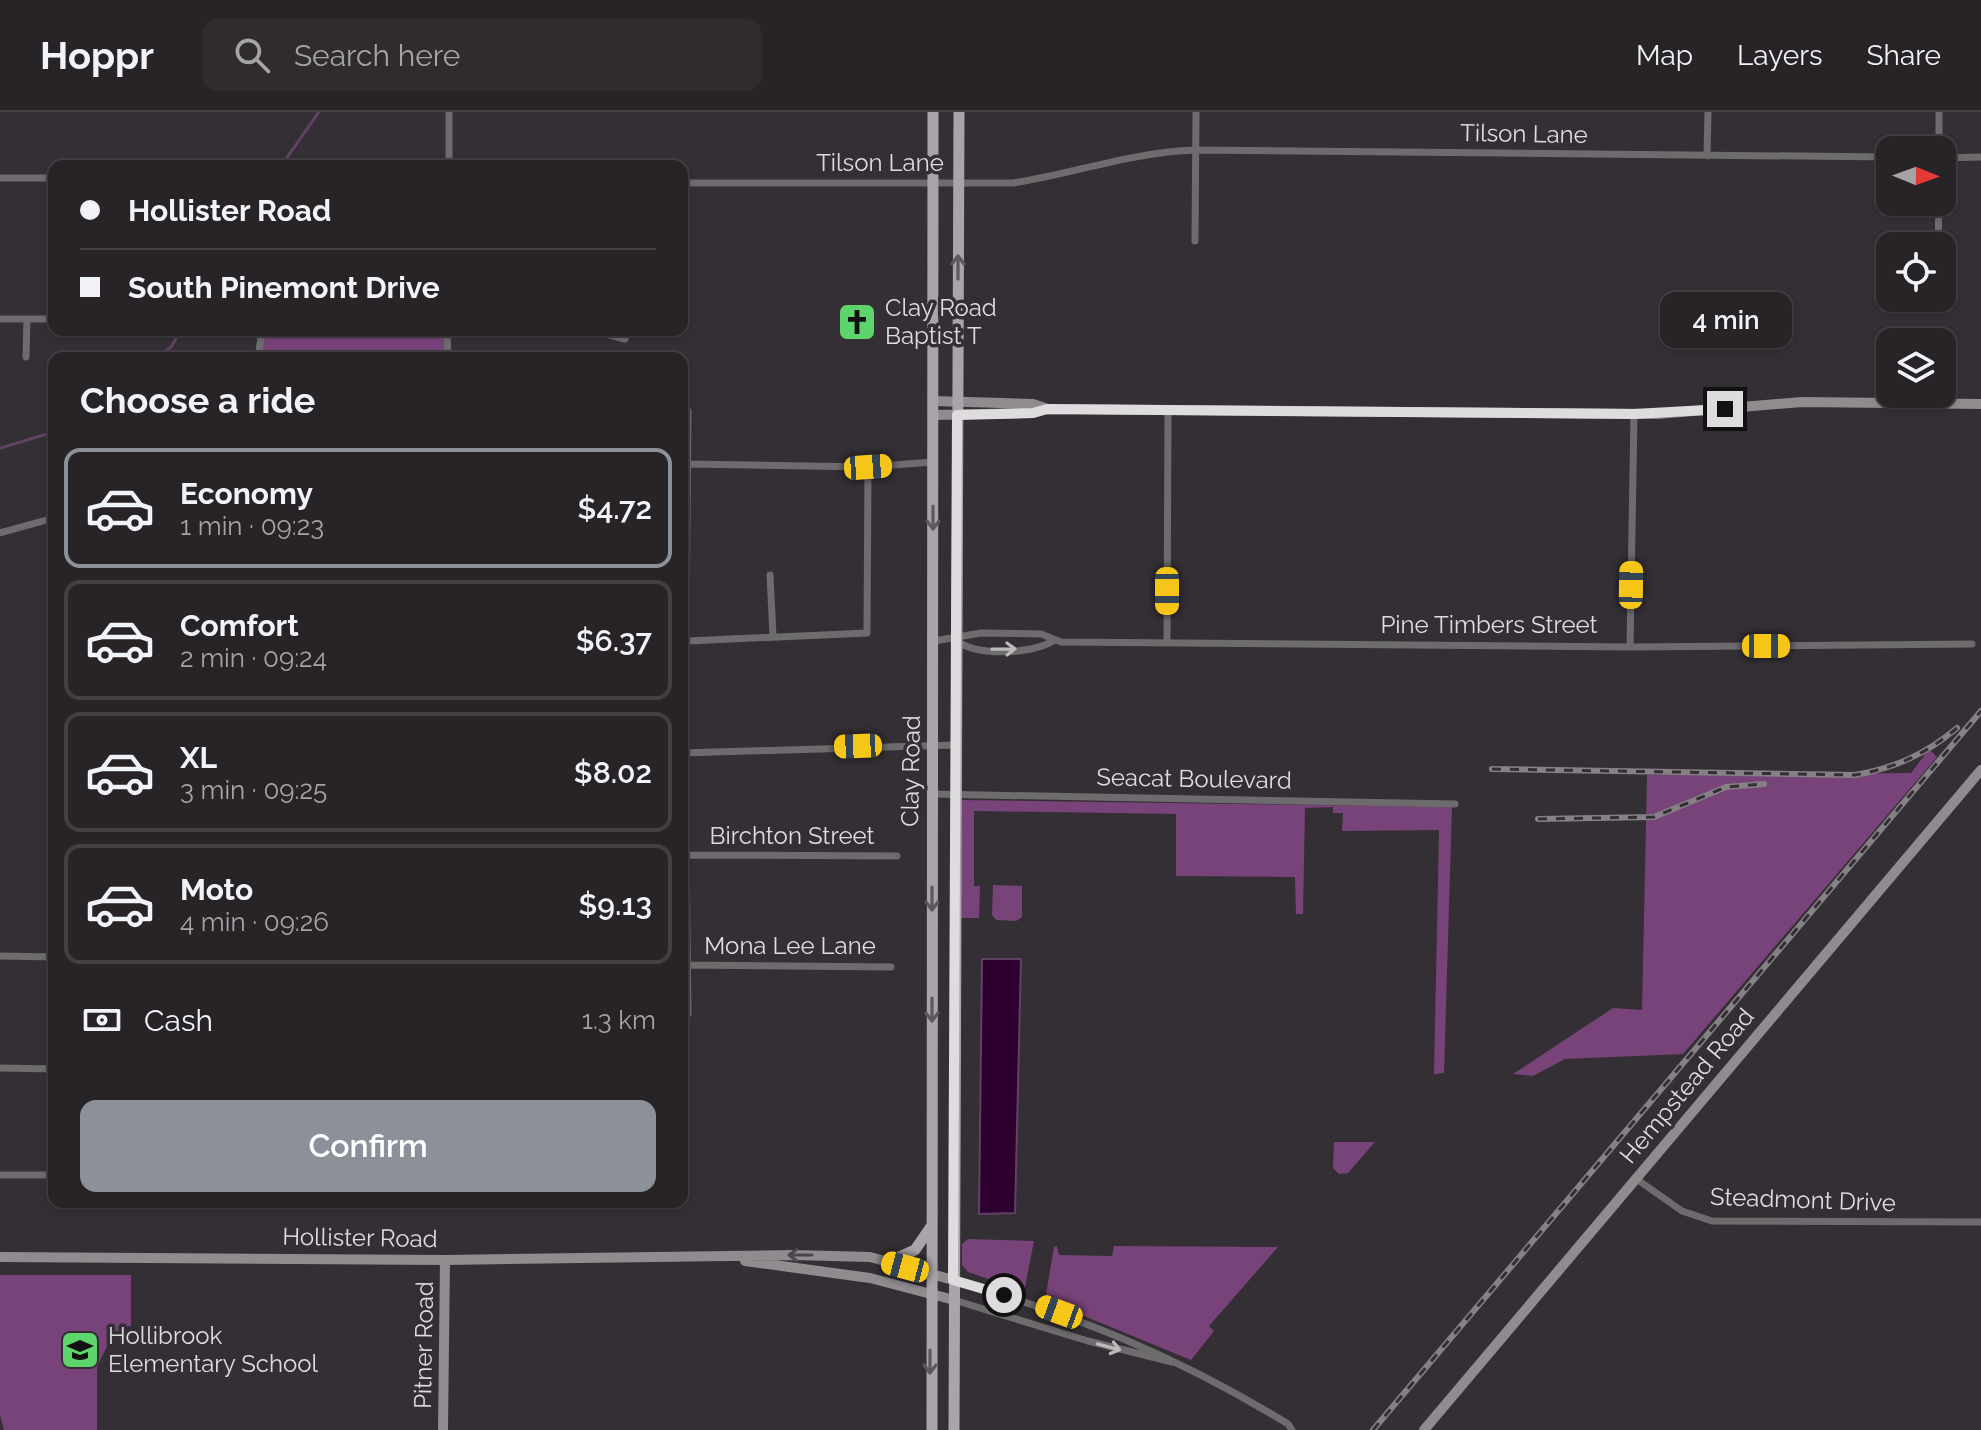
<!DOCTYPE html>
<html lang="en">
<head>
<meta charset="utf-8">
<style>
  :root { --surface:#272327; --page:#2f2b2f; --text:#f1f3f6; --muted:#a4a4a7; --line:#434044; --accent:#8c9099 }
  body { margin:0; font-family:Raleway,sans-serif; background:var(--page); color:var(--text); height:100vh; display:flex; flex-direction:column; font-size:30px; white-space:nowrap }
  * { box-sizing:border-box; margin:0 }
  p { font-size:26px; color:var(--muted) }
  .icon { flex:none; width:44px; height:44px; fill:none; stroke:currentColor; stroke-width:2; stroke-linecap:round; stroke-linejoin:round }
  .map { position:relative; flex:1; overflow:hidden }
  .side { position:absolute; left:48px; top:240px; width:640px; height:856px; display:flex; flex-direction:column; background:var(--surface); border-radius:16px; box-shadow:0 2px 6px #0004,0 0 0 2px var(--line) }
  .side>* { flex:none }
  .banner { position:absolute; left:48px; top:48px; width:640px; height:176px; border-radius:16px; box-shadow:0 2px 6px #0004,0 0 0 2px var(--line); display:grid; align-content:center; height:176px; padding:0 32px; background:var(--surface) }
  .needle { width:52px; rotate:91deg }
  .fabs { position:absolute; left:1876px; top:24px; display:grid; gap:16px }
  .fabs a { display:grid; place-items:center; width:80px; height:80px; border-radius:16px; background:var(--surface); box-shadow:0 2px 6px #0004,0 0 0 2px var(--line); font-size:40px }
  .end { position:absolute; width:36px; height:36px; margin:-18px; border:10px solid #dfdcdf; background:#111; box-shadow:0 0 0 4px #111 }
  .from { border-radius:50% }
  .bubble { position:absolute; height:56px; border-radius:16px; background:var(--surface); box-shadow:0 2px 6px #0004,0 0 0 2px var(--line); font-size:26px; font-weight:600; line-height:56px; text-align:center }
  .car { position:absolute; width:24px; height:48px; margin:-24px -12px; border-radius:10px; box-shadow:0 0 6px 2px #0007; background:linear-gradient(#f5c518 24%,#345 0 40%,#f5c518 0 76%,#345 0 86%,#f5c518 0) }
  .banner b { display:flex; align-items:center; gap:28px; height:76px; font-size:30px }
  .banner b+b { border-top:2px solid var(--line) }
  .banner i { width:20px; height:20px; background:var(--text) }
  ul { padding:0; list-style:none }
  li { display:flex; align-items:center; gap:24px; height:120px; margin:0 16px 12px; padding:0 16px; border:4px solid var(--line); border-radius:16px }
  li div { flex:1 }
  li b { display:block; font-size:30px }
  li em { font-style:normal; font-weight:600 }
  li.selected { border-color:var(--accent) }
  li>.icon { width:72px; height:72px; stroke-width:1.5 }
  h2 { padding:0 32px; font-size:36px; line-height:96px }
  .pay { display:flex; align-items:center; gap:20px; height:88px; padding:0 32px; font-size:30px }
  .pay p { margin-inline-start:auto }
  .primary-button { display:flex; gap:16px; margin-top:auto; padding:16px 32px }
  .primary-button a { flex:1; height:92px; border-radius:16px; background:var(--accent); color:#fff; font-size:32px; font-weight:600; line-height:92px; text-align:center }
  header { display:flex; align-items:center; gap:48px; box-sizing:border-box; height:112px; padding:0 40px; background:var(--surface); border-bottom:2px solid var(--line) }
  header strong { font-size:38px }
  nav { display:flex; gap:44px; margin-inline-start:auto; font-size:28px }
  .search { width:560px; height:72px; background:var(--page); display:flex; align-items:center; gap:20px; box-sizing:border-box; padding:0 28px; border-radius:16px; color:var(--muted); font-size:30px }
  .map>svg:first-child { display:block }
  .green { fill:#774379 }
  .water { fill:#2d0030; stroke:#624264; stroke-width:2 }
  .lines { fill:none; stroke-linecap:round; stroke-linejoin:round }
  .stream { stroke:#624264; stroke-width:3 }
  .street { stroke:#6e6b6e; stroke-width:7 }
  .secondary { stroke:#8f8b8f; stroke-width:10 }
  .primary { stroke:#aaa4aa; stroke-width:11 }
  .rail-casing { stroke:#858185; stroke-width:6 }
  .rail { stroke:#342f34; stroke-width:3; stroke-dasharray:9; stroke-linecap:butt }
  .oneway { stroke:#5d585d }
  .oneway2 { stroke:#bdbabd }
  .oneway3 { stroke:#4b464b }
  .route { stroke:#dfdcdf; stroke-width:10 }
  .labels { text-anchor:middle; stroke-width:7; stroke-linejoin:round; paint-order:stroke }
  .street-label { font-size:24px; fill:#dfdcdf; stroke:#342f34 }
  .poi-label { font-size:24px; fill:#dfdcdf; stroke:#342f34; text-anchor:start }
</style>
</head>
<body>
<header>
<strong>Hoppr</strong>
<div class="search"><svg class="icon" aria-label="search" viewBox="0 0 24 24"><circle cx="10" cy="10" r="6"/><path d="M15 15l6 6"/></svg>Search here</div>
<nav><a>Map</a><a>Layers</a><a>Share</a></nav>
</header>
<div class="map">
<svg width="1981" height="1318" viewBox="0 0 1981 1318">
  <rect width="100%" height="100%" fill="#342f34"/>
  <path class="green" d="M262 218H447L448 246H258Z
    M1929 637 1937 645 1683 942 1565 947 1533 964 1513 962 1613 896 1642 898 1647 663 1911 661Z
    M962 688 1452 695 1444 961 1434 962 1439 718 1342 719 1343 701H1333V695L1305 696 1303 802H1296L1295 765 1176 764V702L974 699V774H980L979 806H961Z
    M993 773 1022 774V805L1016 809 996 808 992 803Z
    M1334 1030H1375L1348 1061 1339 1062 1333 1056Z
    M968 1127 1034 1129 1024 1180 968 1160 962 1153V1132Z
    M1057 1134 1059 1143 1112 1144 1114 1134 1278 1135 1209 1214 1214 1219 1191 1248 1045 1188 1054 1135Z
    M0 1163H131V1214L123 1215 109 1230 97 1255V1318H4L0 1303Z"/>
  <path class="water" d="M982 847H1021L1015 1101 979 1102Z"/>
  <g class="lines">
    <path class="stream" d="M281 54 319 0
      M157 246 171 235 181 218
      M0 336 54 320"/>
    <path class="street" d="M1939 0V38
      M1707 44 1708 0
      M1942 46 1981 45
      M449 54V0
      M0 66H54
      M682 71H1013C1075 61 1133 40 1196 38L1890 45
      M1195 129 1196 0
      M1938 134 1939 90
      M0 207H54
      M447 218 448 246
      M591 218 625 227
      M26 245 27 207
      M258 246 262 218
      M689 352 868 355 933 350
      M0 421 54 406
      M770 463 773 524
      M956 528C976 545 1032 542 1053 529
      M687 529 867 521 868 355
      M934 529 981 521 1041 522 1061 530 1630 535 1972 532
      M1167 531 1168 299
      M1630 535 1634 302
      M682 641 955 633
      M932 682 1455 692
      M687 743 897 744
      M0 844 54 845
      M688 853 891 855
      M688 902 685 641 688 299
      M0 956 54 957
      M0 1063H54
      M1635 1066 1682 1099 1712 1109 1981 1110
      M953 1168C1078 1204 1177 1244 1288 1312L1292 1318
      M954 1188 1088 1229 1172 1250"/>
    <path class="secondary" d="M933 289 1033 292 1045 296
      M933 303 1033 301 1047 297 1657 302 1802 290 1981 292
      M0 1145 445 1148 793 1143 870 1145 953 1168
      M745 1149 870 1166 954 1188
      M443 1318 445 1148
      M1424 1318 1981 658"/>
    <path class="primary" d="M887 1150 915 1138 930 1116
      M932 1318 933 0
      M954 1318 959 0"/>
    <g class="rail-casing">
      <path id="rail" d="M1492 657 1855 663C1895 656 1926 642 1957 616
        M1538 707 1654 705 1726 675 1764 672
        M1373 1318 1981 599"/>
    </g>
    <use href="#rail" class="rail"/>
  </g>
  <defs><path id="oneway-shaft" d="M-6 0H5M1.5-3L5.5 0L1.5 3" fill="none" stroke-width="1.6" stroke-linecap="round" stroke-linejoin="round" transform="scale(2)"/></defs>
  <g class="oneway">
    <use href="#oneway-shaft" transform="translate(958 155) rotate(-90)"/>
    <use href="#oneway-shaft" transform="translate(933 406) rotate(90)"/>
    <use href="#oneway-shaft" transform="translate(932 787) rotate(90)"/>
    <use href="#oneway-shaft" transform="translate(932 898) rotate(90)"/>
    <use href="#oneway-shaft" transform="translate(930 1250) rotate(90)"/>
  </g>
  <g class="oneway2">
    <use href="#oneway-shaft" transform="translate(1004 537) rotate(-1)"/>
    <use href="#oneway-shaft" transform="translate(1109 1235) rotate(15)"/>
  </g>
  <use class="oneway3" href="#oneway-shaft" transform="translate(800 1143) rotate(-180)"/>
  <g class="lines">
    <path class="route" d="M1004 1183 953 1168 957 303 1033 301 1047 297 1634 302 1725 297"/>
  </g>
  <defs>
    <g id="church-square" transform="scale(2)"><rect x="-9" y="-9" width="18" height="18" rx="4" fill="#5ed56c" stroke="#342f34"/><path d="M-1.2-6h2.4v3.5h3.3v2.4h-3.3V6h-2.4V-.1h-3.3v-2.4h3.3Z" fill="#111"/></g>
    <g id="school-square" transform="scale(2)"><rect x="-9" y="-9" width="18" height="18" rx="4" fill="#5ed56c" stroke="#342f34"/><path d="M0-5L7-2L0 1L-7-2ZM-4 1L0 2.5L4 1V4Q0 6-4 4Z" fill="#111"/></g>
  </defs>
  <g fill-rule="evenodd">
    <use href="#church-square" x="857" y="210"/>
    <use href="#school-square" x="80" y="1238"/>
  </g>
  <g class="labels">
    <g class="street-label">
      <text transform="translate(1524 22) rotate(1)" y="8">Tilson Lane</text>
      <text x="880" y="59">Tilson Lane</text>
      <text x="1489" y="521">Pine Timbers Street</text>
      <text transform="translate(911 659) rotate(-89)" y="8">Clay Road</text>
      <text transform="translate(1194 667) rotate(1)" y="8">Seacat Boulevard</text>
      <text x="792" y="732">Birchton Street</text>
      <text x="790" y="842">Mona Lee Lane</text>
      <text transform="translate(1687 974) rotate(-50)" y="8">Hempstead Road</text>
      <text transform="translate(1803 1088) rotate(2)" y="8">Steadmont Drive</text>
      <text transform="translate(360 1126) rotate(1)" y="8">Hollister Road</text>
      <text transform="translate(424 1233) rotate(-89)" y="8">Pitner Road</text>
    </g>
    <g class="poi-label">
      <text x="885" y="204">Clay Road<tspan x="885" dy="28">Baptist T</tspan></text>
      <text x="108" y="1232">Hollibrook<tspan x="108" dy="28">Elementary School</tspan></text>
    </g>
  </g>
</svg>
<div class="fabs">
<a><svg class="needle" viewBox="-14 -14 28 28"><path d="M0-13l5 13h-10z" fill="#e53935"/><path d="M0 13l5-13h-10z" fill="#a4a4a7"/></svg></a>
<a><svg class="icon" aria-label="locate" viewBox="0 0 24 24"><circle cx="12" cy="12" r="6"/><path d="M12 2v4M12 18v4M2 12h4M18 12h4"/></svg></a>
<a><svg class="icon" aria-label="layers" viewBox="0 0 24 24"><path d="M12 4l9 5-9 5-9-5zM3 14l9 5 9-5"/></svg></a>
</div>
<i class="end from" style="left:1004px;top:1183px"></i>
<i class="end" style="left:1725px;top:297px"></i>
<div class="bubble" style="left:1660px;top:180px;width:132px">4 min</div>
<i class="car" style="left:868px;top:355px;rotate:86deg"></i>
<i class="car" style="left:1631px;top:473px;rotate:1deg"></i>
<i class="car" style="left:1167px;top:479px;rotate:180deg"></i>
<i class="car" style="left:1766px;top:534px;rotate:90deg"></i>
<i class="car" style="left:858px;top:634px;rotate:268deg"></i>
<i class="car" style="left:905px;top:1155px;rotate:285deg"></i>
<i class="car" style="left:1059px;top:1200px;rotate:290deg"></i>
<div class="banner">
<b><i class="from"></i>Hollister Road</b>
<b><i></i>South Pinemont Drive</b>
</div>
<section class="side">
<h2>Choose a ride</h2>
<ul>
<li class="selected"><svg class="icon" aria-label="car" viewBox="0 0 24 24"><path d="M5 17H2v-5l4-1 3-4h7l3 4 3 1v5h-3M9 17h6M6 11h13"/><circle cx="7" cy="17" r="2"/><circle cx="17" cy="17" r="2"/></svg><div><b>Economy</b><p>1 min · 09:23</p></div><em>$4.72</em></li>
<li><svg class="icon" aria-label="car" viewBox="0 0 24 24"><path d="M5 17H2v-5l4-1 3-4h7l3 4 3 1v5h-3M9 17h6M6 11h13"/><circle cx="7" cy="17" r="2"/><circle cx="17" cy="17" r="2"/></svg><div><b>Comfort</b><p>2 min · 09:24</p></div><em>$6.37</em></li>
<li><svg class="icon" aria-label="car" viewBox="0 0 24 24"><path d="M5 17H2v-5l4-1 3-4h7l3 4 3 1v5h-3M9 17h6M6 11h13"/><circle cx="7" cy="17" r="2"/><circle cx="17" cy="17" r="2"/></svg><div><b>XL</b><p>3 min · 09:25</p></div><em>$8.02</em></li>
<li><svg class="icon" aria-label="car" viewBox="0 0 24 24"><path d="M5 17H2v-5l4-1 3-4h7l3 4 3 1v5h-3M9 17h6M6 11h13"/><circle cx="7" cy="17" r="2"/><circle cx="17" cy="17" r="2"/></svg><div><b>Moto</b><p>4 min · 09:26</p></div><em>$9.13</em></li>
</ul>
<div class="pay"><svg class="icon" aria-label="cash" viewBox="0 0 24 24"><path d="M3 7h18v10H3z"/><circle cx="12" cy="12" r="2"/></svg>Cash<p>1.3 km</p></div>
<div class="primary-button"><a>Confirm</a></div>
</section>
</div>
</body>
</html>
